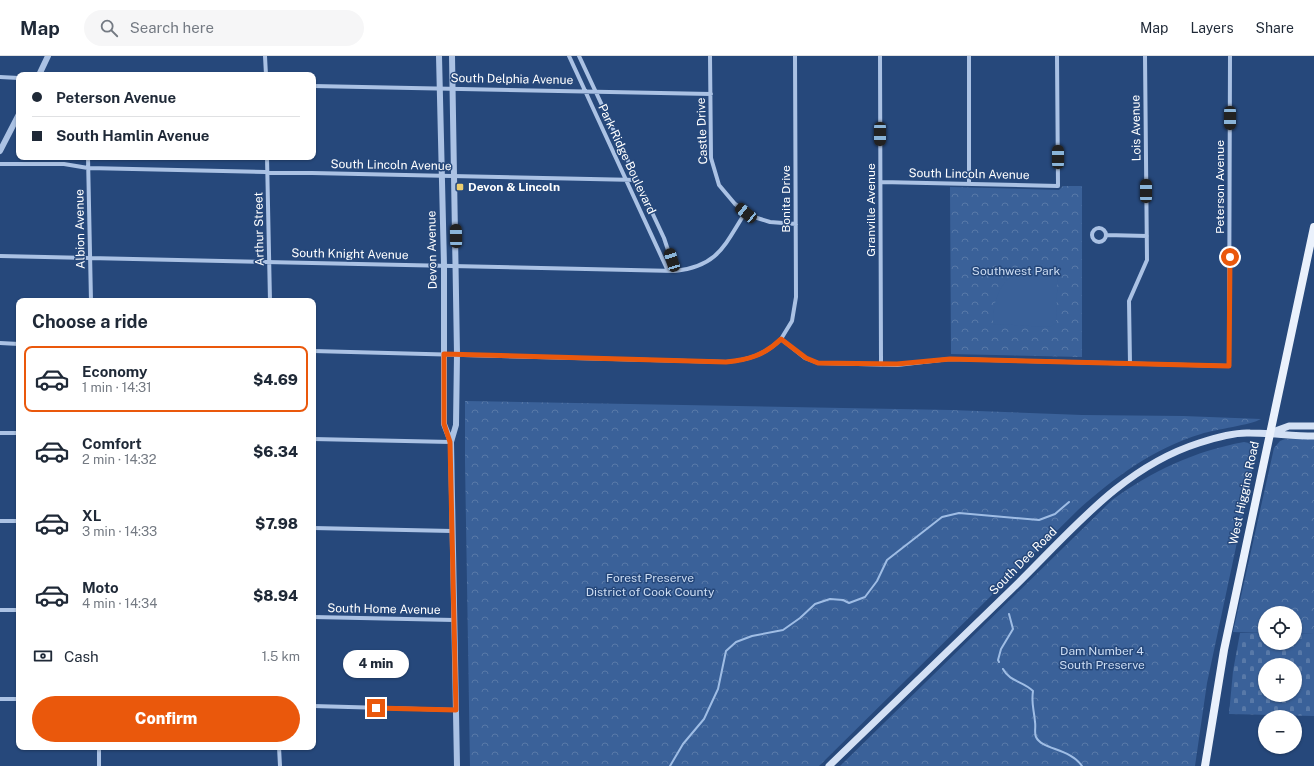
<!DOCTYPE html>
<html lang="en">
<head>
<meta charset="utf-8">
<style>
  :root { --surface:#fff; --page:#f6f6f7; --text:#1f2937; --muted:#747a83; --line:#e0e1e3; --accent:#ea580c }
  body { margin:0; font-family:"Public Sans",sans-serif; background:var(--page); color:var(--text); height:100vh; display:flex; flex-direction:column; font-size:15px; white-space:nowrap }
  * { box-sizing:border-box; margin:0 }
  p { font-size:13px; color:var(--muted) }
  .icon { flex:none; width:22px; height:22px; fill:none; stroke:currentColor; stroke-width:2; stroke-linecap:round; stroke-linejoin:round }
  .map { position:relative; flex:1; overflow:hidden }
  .details { position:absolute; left:16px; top:242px; width:300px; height:452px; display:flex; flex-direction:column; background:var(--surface); border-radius:8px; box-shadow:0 1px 3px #0004 }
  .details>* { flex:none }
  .hud { position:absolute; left:16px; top:16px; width:300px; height:88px; border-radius:8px; box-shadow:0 1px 3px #0004; display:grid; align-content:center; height:88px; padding:0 16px; background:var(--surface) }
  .controls { position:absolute; left:1258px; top:550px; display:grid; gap:8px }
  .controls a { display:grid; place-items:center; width:44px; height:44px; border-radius:50%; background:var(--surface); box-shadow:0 1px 3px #0004; font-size:20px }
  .end { position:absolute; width:18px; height:18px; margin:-9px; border:5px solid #ea580c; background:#fff; box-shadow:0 0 0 2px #fff }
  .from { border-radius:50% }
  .bubble { position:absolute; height:28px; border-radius:14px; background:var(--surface); box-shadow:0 1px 3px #0004; font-size:13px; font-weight:800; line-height:28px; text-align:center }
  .car { position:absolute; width:12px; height:24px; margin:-12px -6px; border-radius:5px; box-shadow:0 0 3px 1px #0007; background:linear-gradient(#222 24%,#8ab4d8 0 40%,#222 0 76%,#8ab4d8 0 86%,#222 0) }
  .hud b { display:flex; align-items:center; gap:14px; height:38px; font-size:15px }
  .hud b+b { border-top:1px solid var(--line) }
  .hud i { width:10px; height:10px; background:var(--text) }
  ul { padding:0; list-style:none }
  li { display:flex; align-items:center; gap:12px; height:66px; margin:0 8px 6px; padding:0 8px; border:2px solid transparent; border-radius:8px }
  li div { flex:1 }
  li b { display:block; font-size:15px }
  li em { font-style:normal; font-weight:800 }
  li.selected { border-color:var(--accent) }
  li>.icon { width:36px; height:36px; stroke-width:1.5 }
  h2 { padding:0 16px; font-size:18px; line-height:48px }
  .pay { display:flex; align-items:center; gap:10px; height:44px; padding:0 16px; font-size:15px }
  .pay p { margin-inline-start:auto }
  .action { display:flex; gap:8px; margin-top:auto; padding:8px 16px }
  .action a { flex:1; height:46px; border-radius:24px; background:var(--accent); color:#fff; font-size:16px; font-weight:800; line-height:46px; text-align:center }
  header { display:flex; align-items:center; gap:24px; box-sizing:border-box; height:56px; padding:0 20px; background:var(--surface); border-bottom:1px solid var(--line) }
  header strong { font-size:19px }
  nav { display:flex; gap:22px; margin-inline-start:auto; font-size:14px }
  .search { width:280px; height:36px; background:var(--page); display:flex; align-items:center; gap:10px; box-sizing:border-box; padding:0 14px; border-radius:22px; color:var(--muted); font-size:15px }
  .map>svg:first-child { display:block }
  .cemetery { fill:url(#cemetery-stones); fill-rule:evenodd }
  .park { fill:url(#park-crowns) }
  .pitch { fill:#3a6199 }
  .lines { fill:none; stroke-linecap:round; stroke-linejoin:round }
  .stream { stroke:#9fbde5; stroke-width:2 }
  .minor { stroke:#abc2e4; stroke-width:4 }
  .tertiary { stroke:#abc2e4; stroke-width:6 }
  .secondary { stroke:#d3e0f4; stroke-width:7 }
  .primary { stroke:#eaf1fc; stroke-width:8 }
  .route { stroke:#ea580c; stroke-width:5 }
  .poi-dot { fill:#ecce70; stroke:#26487b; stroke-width:1.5 }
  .labels { text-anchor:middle; stroke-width:3; stroke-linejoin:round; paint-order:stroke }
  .street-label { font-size:12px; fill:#fff; stroke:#26487b }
  .poi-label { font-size:12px; font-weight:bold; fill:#fff; stroke:#26487b; text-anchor:start }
  .park-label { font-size:12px; fill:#cdddf3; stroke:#26487b }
</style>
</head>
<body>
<header>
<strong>Map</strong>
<div class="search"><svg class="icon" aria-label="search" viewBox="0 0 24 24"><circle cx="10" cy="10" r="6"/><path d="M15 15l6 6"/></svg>Search here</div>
<nav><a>Map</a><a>Layers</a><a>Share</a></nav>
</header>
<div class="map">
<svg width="1314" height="710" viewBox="0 0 1314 710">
  <defs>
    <pattern id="cemetery-stones" width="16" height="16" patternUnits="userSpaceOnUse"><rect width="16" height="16" fill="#3a6199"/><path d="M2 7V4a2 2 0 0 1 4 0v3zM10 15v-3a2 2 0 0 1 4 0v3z" fill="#5879a8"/></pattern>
    <pattern id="park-crowns" width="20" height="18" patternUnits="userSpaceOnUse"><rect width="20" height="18" fill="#3a6199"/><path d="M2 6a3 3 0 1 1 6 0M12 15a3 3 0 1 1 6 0" fill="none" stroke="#5879a8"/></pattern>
  </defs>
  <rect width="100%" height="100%" fill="#26487b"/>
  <path class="cemetery" d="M1240 577H1265V587H1295V577L1314 578V660L1229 658 1233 615ZM1265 609H1295V639H1265Z"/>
  <path class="park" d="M1063 130H1082V301L951 298 950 131 1059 134Z
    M465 345 951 354 1082 359 1183 360 1261 363C1251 369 1216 373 1201 378 1154 392 1115 421 1079 453L819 710H470L465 406Z
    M1285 383H1314V578L1295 577V557H1265V577L1233 576 1274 392 1280 385Z
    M1244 386 1254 388 1256 390V397L1207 627 1195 710H840L1112 444C1152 415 1195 395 1244 386Z"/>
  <path class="pitch" d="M1044 207H1058L1056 267 1050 271 993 268C993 231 1009 214 1044 207Z"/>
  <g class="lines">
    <path class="stream" d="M999 606 998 604 1001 593 1013 573 1009 558
      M1003 613C1010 626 1023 625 1033 635 1031 648 1034 653 1035 666 1036 671 1034 677 1036 681 1042 694 1070 692 1082 710
      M670 710 683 688 704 663 718 633 726 595 736 586 752 580 783 574 800 562 815 548 830 543 843 544 849 547 865 541 877 525 887 504 942 461 959 457 1039 464 1055 458 1069 446"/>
    <path class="minor" d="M265 0 266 19
      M569 0 668 215
      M579 0 664 182 675 215
      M710 0 711 102 719 129 735 148 754 161 770 166 796 168
      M880 0 881 309
      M969 0V128
      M0 21 19 22
      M313 30 711 38
      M88 101 91 245
      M267 101 270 245
      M0 108H64L88 112 637 124
      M881 126 1058 130 1057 0
      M1092 179a7 7 0 1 1 14 0a7 7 0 1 1-14 0Z
      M1106 179 1147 180
      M0 200 675 215C718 210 724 190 745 157
      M781 283 792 265 796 241 795 0
      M0 287 19 288
      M313 295 726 306C748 304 765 299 781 283L805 302 818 307 897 309 950 303 1229 310 1230 0
      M1130 308 1129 245 1147 204 1145 0
      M0 377H19
      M313 383 451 386
      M0 465H19
      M313 472 452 475
      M0 554H19
      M313 561 454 564
      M0 643H19
      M313 650 456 654
      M99 691V710
      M279 691 280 710"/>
    <path class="tertiary" d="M439 0 444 209V368L451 386
      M452 0 457 298 456 369 451 386 457 710
      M39 19 48 0
      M0 95 19 58"/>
    <path class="secondary" d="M1270 377 1289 370H1314
      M829 710C890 651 951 592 1012 533 1069 478 1120 412 1199 387 1214 382 1233 376 1250 377 1271 377 1292 380 1314 380"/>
    <path class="primary" d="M1205 710 1224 594 1314 171"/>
  </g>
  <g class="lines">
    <path class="route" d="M376 652 456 654 450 386 444 368V298L726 306C748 304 765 299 781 283L806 302 818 307 897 308 950 303 1229 310 1230 201"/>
  </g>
  <rect class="poi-dot" x="456" y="127" width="8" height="8" rx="2"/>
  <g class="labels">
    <g class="street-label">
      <text transform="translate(512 23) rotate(1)" y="4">South Delphia Avenue</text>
      <text transform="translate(1136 72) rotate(-91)" y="4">Lois Avenue</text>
      <text transform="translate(702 75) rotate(-92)" y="4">Castle Drive</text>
      <text transform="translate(627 103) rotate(65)" y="4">Park Ridge Boulevard</text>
      <text transform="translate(391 109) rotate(1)" y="4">South Lincoln Avenue</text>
      <text transform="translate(969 118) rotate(1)" y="4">South Lincoln Avenue</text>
      <text transform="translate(1220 131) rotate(-90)" y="4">Peterson Avenue</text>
      <text transform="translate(786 143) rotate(-90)" y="4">Bonita Drive</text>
      <text transform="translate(871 154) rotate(-90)" y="4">Granville Avenue</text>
      <text transform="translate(80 173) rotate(-91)" y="4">Albion Avenue</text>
      <text transform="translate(259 173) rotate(-91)" y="4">Arthur Street</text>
      <text transform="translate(432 194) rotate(-91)" y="4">Devon Avenue</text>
      <text transform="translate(350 198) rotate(1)" y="4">South Knight Avenue</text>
      <text transform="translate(1244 437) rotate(-78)" y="4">West Higgins Road</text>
      <text transform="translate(1023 505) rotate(-45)" y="4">South Dee Road</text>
      <text transform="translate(384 553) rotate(1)" y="4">South Home Avenue</text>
    </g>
    <g class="poi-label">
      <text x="468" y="135">Devon &amp; Lincoln</text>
    </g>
    <g class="park-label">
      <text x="1016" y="219">Southwest Park</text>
      <text x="650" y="526">Forest Preserve<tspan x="650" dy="14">District of Cook County</tspan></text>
      <text x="1102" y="599">Dam Number 4<tspan x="1102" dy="14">South Preserve</tspan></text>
    </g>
  </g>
</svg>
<div class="controls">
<a><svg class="icon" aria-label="locate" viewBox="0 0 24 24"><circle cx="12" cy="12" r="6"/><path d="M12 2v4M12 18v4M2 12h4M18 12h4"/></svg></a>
<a>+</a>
<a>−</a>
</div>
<i class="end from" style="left:1230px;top:201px"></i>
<i class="end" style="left:376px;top:652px"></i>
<div class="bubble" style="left:343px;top:594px;width:66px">4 min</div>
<i class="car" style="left:1230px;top:62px;rotate:180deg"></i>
<i class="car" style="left:880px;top:78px;rotate:180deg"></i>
<i class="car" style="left:1058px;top:101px;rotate:0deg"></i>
<i class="car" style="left:1146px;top:135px;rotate:0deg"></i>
<i class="car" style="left:746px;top:157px;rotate:309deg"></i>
<i class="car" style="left:456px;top:180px;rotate:359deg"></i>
<i class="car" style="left:672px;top:204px;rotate:343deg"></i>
<div class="hud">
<b><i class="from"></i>Peterson Avenue</b>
<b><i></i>South Hamlin Avenue</b>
</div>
<section class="details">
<h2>Choose a ride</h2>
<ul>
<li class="selected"><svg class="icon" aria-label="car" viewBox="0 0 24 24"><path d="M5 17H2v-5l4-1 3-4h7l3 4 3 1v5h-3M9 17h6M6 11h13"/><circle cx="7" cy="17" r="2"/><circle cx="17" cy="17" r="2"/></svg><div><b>Economy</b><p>1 min · 14:31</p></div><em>$4.69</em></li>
<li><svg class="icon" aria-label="car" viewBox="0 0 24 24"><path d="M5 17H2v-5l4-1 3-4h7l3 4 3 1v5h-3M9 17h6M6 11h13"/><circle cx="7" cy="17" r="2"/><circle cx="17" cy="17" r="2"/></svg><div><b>Comfort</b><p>2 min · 14:32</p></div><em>$6.34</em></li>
<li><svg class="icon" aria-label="car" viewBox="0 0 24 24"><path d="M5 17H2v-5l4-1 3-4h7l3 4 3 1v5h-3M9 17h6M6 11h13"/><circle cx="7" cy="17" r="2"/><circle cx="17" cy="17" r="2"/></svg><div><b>XL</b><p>3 min · 14:33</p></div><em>$7.98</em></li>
<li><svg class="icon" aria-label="car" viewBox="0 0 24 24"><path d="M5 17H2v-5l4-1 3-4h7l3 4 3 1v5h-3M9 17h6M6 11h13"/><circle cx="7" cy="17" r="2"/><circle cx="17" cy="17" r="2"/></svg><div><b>Moto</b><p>4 min · 14:34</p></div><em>$8.94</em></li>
</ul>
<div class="pay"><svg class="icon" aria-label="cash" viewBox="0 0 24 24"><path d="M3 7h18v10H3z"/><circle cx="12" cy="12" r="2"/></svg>Cash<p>1.5 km</p></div>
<div class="action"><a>Confirm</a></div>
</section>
</div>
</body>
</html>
